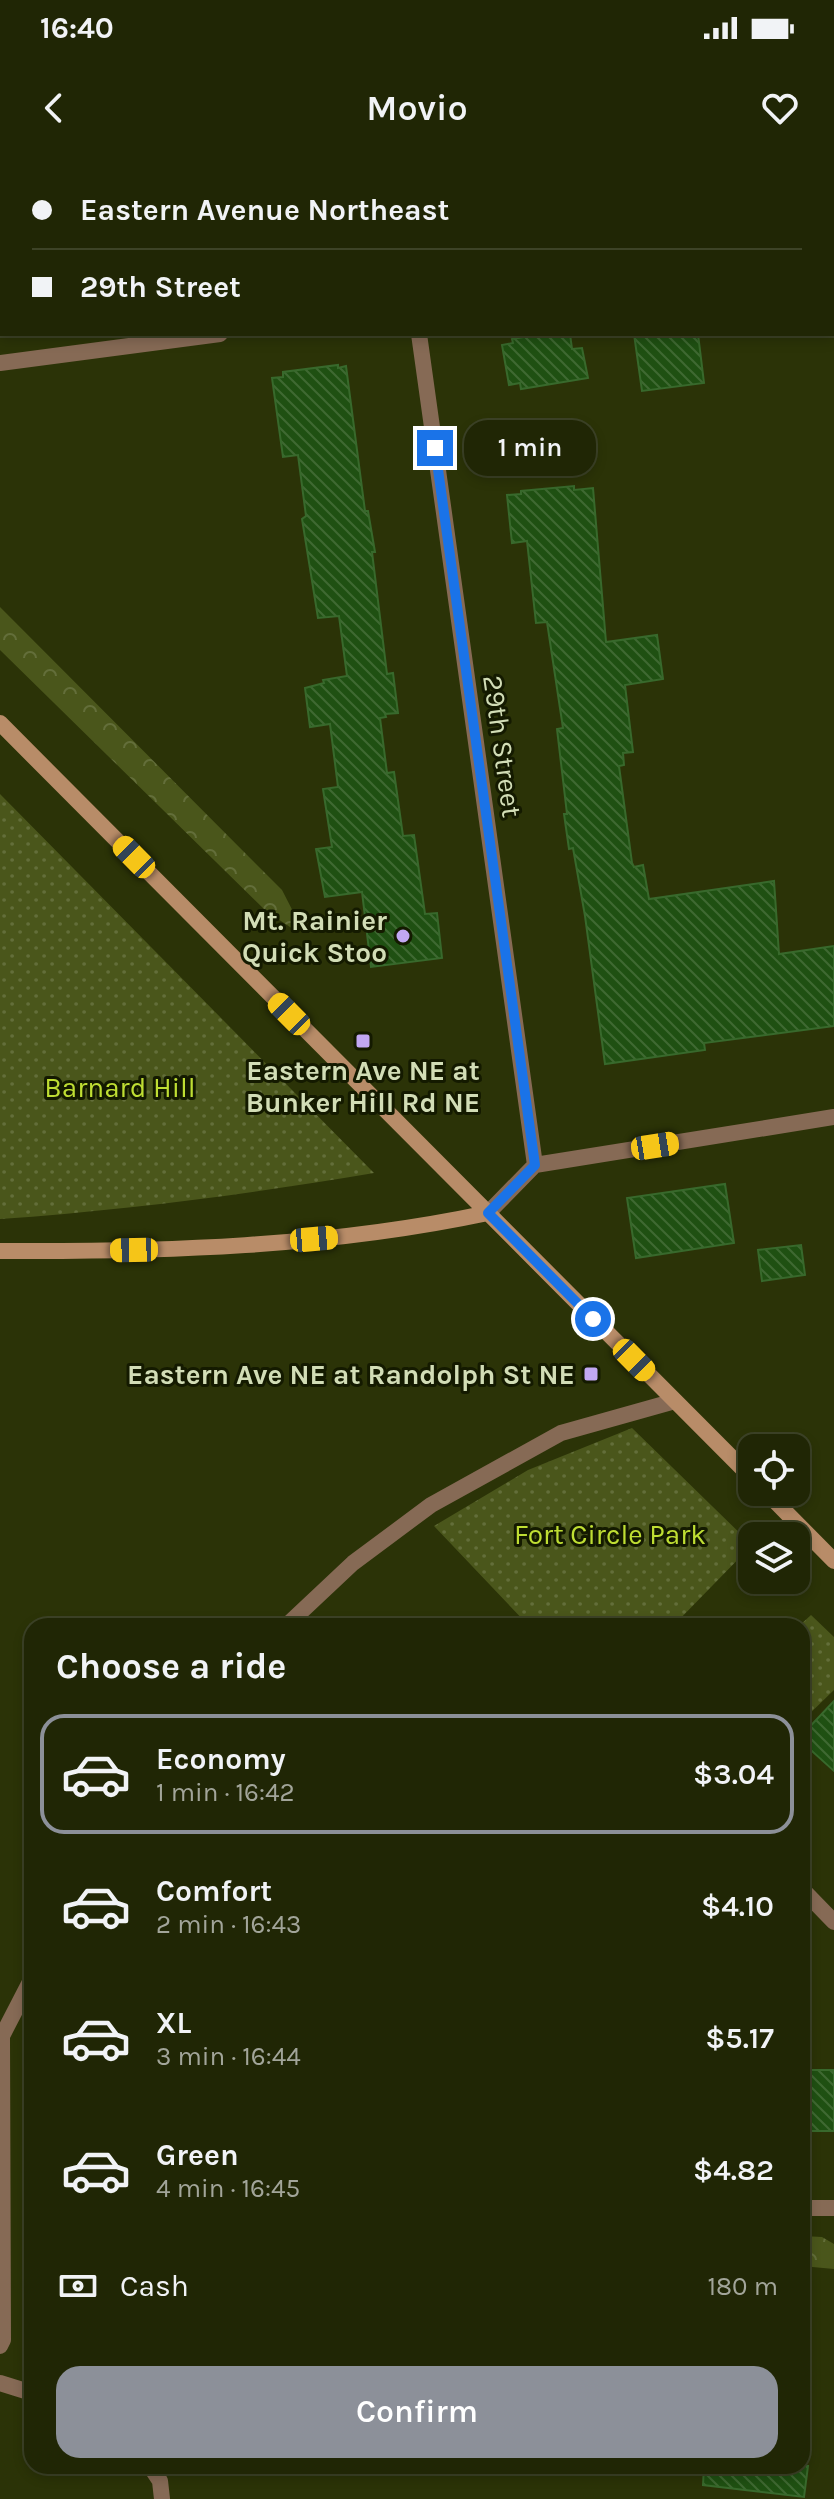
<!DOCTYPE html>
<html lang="en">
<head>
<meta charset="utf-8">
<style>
  :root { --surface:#202605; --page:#282e0f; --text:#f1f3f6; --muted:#a2a59a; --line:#3d4327; --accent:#8c9099 }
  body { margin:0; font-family:Karla,sans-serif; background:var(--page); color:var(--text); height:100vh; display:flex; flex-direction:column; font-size:30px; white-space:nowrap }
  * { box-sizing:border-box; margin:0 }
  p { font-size:26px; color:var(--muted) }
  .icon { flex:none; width:44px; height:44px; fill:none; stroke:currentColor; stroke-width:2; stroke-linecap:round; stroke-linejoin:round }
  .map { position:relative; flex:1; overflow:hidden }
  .side { position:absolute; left:24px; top:1458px; width:786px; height:856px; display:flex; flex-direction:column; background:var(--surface); border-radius:24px; box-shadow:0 4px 12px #0003,0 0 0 2px var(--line) }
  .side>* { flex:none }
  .guide { position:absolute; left:0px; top:0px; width:834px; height:176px; box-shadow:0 4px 12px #0003,0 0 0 2px var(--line); display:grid; align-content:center; height:176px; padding:0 32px; background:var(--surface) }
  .controls { position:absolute; left:738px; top:1274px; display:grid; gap:16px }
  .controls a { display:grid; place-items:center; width:72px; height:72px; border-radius:16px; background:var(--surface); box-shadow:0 4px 12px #0003,0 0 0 2px var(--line); font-size:40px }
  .end { position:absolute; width:36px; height:36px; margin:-18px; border:10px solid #1a73e8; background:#fff; box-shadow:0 0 0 4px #fff }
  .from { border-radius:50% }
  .bubble { position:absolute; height:56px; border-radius:24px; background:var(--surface); box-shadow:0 4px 12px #0003,0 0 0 2px var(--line); font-size:26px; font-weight:600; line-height:56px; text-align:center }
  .car { position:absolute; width:24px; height:48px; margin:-24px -12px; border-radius:10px; box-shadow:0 0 6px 2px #0007; background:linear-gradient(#f5c518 24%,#345 0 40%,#f5c518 0 76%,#345 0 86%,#f5c518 0) }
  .guide b { display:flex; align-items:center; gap:28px; height:76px; font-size:30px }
  .guide b+b { border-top:2px solid var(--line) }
  .guide i { width:20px; height:20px; background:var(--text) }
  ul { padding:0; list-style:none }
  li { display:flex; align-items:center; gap:24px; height:120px; margin:0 16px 12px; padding:0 16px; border:4px solid transparent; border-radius:24px }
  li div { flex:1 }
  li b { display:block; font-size:30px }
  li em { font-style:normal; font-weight:600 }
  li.current { border-color:var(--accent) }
  li>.icon { width:72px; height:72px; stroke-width:1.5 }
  h2 { padding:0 32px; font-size:36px; line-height:96px }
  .pay { display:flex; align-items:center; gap:20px; height:88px; padding:0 32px; font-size:30px }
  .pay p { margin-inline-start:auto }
  .button { display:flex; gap:16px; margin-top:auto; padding:16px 32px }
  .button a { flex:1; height:92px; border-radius:24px; background:var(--accent); color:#fff; font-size:32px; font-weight:600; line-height:92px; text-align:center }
  .status { display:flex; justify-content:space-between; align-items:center; height:56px; padding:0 40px; background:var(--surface); direction:ltr }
  .status svg { height:22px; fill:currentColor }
  header { display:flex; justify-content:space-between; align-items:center; height:104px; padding:0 32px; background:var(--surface); font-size:36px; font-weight:600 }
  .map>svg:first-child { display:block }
  .forest { fill:url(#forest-crowns) }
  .park { fill:url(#park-dots) }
  .building { fill:url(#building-back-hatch); stroke:#38692c; stroke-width:2 }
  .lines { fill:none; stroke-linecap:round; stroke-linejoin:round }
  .lane { stroke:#866a55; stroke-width:16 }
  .street { stroke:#866a55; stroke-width:16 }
  .secondary { stroke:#b88c68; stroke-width:16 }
  .route { stroke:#1a73e8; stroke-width:10 }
  .poi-dot { fill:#c2a8f3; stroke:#141a00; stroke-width:3 }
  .labels { text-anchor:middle; stroke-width:6; stroke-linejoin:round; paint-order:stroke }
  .street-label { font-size:28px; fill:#d2ddb6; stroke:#141a00 }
  .poi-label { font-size:28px; font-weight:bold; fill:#d2ddb6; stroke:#141a00; text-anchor:end }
  .park-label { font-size:28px; fill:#bfde33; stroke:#141a00 }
</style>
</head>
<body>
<div class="status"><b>16:40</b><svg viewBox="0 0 49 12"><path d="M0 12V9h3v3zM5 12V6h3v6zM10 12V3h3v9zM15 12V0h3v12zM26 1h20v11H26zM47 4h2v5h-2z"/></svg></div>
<header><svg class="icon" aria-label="back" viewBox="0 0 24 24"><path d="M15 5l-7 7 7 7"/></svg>Movio<svg class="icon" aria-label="heart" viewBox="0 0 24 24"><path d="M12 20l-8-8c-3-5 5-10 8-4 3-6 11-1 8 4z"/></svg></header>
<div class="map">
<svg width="834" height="2339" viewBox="0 0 834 2339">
  <defs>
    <pattern id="forest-crowns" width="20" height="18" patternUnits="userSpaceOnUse" patternTransform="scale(2)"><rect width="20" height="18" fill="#4a561b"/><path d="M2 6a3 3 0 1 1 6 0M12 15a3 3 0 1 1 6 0" fill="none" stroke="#636e3a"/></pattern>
    <pattern id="park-dots" width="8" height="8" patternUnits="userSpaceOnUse" patternTransform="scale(2)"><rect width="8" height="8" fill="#4a561b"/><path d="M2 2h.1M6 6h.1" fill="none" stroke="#636e3a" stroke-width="1.8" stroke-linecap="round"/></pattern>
    <pattern id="building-back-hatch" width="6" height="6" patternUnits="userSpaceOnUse" patternTransform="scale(2)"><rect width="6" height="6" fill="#1f5012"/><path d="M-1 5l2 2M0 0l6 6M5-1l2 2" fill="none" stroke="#3f6932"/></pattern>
  </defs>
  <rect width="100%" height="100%" fill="#2b3307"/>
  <path class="forest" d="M0 447 282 730 301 767 296 771 266 751 0 490Z
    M802 2076 822 2077 834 2084V2109L802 2106Z"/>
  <path class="park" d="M0 634 374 1013C250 1034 126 1050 0 1059Z
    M632 1268 752 1385 673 1466H529L434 1366 528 1310Z
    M811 1455 834 1477V1530L802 1561V1466H799Z"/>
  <path class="building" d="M542 174H570L572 189 582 188 588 218 521 229 520 223 509 225 502 185 513 183 512 179Z
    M634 174H698L704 223 642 231Z
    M338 205V208L346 206 365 351H368L375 392H372L387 514 393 513 398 553 385 554 386 557 380 558 387 613 394 612 403 676 414 675 425 754 437 753 442 798 371 807 362 732 325 737 316 689 332 687 323 629 338 627 330 564 310 567 305 528 324 523 323 520 347 516 339 456 318 458 302 359 306 356 298 295 283 297 272 218 283 217V212Z
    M574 326V330L593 328 606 482 657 475 663 519 625 525 633 592 623 593 624 605 619 606 632 703 634 707 643 705 649 739 774 721 779 794 834 786V866L704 883 705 890 605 904 585 756 573 688 569 689 564 654H567L557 569 563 568 547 462 536 463 527 381 512 383 507 335 521 334V331Z
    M725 1024 734 1083 636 1098 627 1038Z
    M801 1085 805 1115 762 1121 758 1090Z
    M834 1541V1611L802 1582V1575Z
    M802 1910H834V1971H802Z
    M704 2306H808L804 2337 703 2325Z"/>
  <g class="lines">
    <path class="lane" d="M286 1466 353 1403 431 1345 561 1273 675 1241
      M802 1729 834 1762
      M0 2186 3 2180 2 1876 32 1818
      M0 2223 32 2233
      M150 2306 160 2321 162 2339"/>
    <path class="street" d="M394 0V2
      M832 89H834
      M419 174 535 1005
      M0 203 220 174
      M488 1053 535 1005 834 957
      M802 2048H834"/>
    <path class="secondary" d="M0 563 752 1318
      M0 1091C163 1092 328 1087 488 1053
      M766 1332 834 1401"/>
  </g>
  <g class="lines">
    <path class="route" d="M435 288 535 1005 488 1053 593 1159"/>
  </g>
  <g class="poi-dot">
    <circle cx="403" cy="776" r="8"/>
    <rect x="355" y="873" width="16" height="16" rx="4"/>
    <rect x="583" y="1206" width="16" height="16" rx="4"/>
  </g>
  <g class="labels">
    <g class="street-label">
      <text transform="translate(503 586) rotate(82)" y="10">29th Street</text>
    </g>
    <g class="poi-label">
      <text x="387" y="770">Mt. Rainier<tspan x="387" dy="32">Quick Stoo</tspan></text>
      <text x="363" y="920" text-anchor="middle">Eastern Ave NE at<tspan x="363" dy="32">Bunker Hill Rd NE</tspan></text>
      <text x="575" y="1224">Eastern Ave NE at Randolph St NE</text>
    </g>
    <g class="park-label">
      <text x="120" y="937">Barnard Hill</text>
      <text x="610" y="1384">Fort Circle Park</text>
    </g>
  </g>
</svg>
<div class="controls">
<a><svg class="icon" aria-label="locate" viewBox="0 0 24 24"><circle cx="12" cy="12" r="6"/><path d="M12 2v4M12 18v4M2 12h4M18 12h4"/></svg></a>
<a><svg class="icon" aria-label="layers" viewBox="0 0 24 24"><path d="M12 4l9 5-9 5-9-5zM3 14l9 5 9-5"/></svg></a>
</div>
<i class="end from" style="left:593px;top:1159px"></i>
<i class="end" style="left:435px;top:288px"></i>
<div class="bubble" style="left:464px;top:260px;width:132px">1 min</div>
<i class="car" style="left:134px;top:697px;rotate:315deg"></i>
<i class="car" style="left:289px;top:854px;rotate:315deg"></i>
<i class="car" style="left:655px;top:986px;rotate:81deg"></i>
<i class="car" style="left:314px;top:1079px;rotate:85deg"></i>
<i class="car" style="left:134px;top:1090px;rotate:269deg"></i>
<i class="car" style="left:634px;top:1200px;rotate:135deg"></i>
<div class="guide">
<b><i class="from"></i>Eastern Avenue Northeast</b>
<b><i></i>29th Street</b>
</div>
<section class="side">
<h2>Choose a ride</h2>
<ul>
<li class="current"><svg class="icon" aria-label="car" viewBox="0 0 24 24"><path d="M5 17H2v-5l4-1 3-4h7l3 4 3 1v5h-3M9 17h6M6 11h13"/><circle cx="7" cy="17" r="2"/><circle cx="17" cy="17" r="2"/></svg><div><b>Economy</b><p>1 min · 16:42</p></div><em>$3.04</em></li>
<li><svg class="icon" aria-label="car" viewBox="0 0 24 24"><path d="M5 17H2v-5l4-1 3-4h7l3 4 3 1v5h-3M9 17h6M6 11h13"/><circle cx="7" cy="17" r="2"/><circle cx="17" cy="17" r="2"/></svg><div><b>Comfort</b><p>2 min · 16:43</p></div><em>$4.10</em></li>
<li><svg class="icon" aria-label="car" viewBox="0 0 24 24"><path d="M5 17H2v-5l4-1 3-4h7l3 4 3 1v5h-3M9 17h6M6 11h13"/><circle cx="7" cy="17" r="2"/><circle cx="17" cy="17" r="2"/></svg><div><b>XL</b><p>3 min · 16:44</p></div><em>$5.17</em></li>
<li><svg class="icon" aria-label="car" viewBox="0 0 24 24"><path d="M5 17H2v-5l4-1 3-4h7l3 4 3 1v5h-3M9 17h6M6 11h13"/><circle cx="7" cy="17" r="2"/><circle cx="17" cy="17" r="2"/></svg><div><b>Green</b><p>4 min · 16:45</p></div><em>$4.82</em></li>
</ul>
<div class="pay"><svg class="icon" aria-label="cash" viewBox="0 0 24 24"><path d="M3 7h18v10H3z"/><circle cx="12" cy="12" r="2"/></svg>Cash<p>180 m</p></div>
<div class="button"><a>Confirm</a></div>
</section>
</div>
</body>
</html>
